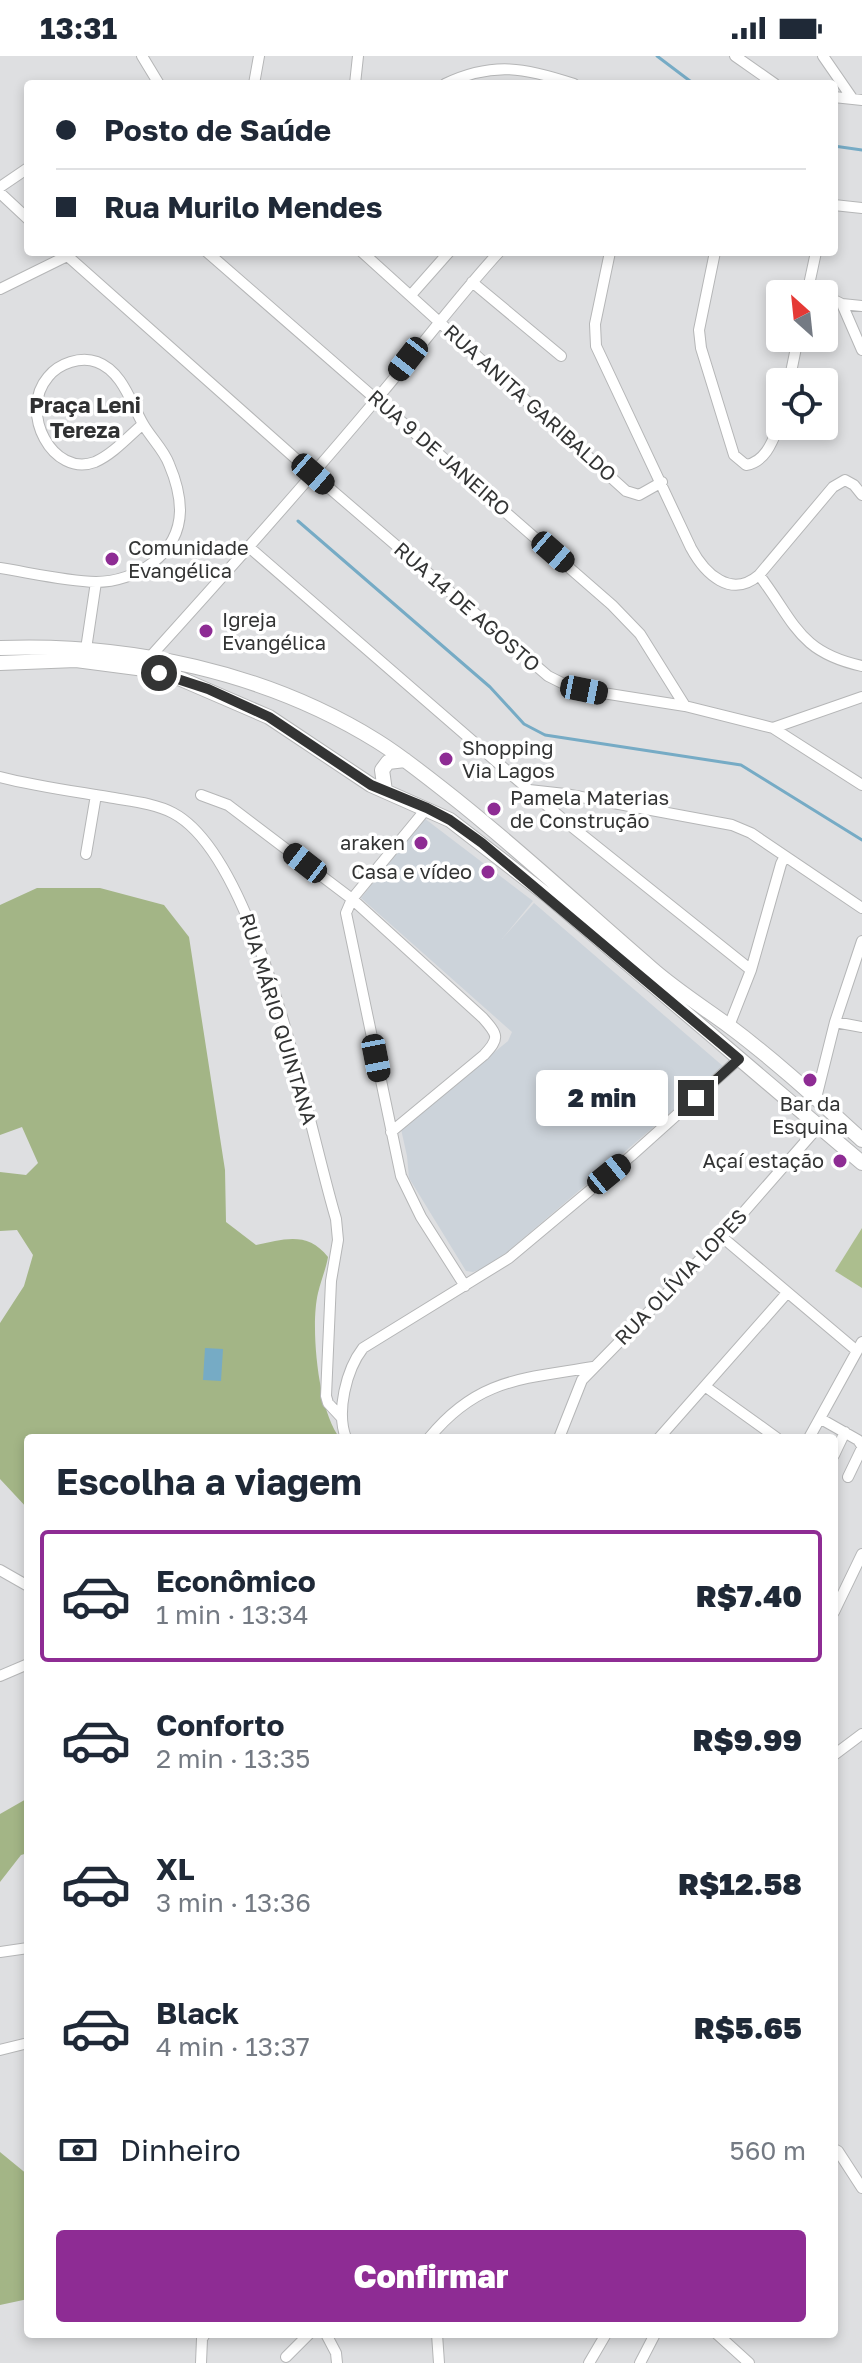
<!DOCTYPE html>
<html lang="pt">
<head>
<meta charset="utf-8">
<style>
  :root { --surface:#fff; --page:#f2f2f3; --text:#1f2937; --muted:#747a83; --line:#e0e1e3; --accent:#8e2c94 }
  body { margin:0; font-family:"Golos Text",sans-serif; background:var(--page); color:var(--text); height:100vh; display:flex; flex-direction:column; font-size:30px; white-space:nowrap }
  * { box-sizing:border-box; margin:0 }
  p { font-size:26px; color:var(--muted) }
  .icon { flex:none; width:44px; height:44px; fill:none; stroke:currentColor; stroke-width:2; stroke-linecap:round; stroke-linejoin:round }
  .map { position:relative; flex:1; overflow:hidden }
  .panel { position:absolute; left:24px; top:1378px; width:814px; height:904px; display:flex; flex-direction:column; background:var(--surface); border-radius:8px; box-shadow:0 4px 12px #0003 }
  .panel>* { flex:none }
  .top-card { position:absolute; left:24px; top:24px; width:814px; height:176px; border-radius:8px; box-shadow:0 4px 12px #0003; display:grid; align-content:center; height:176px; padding:0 32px; background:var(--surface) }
  .needle { width:52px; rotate:333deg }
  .fabs { position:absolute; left:766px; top:224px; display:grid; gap:16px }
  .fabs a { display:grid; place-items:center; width:72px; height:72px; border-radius:8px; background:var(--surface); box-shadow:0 4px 12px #0003; font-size:40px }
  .end { position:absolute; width:36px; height:36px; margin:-18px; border:10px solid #333434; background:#fff; box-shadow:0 0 0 4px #fff }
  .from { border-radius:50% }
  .bubble { position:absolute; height:56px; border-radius:8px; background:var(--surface); box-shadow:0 4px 12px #0003; font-size:26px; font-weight:800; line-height:56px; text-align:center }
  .car { position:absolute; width:24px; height:48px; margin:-24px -12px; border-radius:10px; box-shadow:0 0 6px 2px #0007; background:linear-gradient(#222 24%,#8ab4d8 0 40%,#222 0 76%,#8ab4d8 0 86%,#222 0) }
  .top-card b { display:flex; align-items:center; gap:28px; height:76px; font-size:30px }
  .top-card b+b { border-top:2px solid var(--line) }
  .top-card i { width:20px; height:20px; background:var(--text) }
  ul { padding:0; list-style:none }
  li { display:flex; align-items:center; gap:24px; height:132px; margin:0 16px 12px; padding:0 16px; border:4px solid transparent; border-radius:8px }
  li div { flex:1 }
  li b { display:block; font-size:30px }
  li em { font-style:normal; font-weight:800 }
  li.active { border-color:var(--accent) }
  li>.icon { width:72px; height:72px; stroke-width:1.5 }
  h2 { padding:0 32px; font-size:36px; line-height:96px }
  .pay { display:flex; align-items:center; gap:20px; height:88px; padding:0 32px; font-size:30px }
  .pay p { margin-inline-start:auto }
  .primary-button { display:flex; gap:16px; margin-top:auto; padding:16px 32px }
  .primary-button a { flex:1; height:92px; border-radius:8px; background:var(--accent); color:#fff; font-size:32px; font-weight:800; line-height:92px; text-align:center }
  .status { display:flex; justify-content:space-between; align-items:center; height:56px; padding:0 40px; background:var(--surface); direction:ltr }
  .status svg { height:22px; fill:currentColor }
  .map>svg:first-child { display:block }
  .built { fill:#ccd3da }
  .green { fill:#acbe8e }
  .forest { fill:#a3b586 }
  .water { fill:#76abc5 }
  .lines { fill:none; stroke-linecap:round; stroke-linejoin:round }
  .stream { stroke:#76abc5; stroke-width:3 }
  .minor-casing { stroke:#b5b6b7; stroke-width:12 }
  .highway-casing { stroke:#b5b6b7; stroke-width:16 }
  .minor { stroke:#fff; stroke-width:10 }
  .highway { stroke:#fff; stroke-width:14 }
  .route { stroke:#333434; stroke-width:10 }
  .poi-dot { fill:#8e2c94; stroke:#fff; stroke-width:3 }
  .labels { text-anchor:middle; stroke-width:7; stroke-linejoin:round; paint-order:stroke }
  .street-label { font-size:20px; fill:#333434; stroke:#fff }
  .poi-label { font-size:20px; fill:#333434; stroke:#fff; text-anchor:start }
  .neighbourhood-label { font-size:22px; font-weight:bold; fill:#303132; stroke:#fff }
</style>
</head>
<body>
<div class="status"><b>13:31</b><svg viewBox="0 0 49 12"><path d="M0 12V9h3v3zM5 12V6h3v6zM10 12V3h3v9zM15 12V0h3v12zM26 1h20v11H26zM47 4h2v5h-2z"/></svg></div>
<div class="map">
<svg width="862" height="2307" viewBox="0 0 862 2307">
  <rect width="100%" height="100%" fill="#dedfe1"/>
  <path class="built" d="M424 762 533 845 502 883 534 847 724 1011 492 1209 473 1216 466 1215 409 1122 407 1100 401 1073 508 985 512 976 361 842Z"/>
  <path class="green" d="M862 1172V1232L835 1215Z"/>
  <path class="forest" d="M37 832H100L164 849 189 881 225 1114 226 1166 256 1189C284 1183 308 1175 328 1201 326 1213 321 1224 318 1237 310 1270 318 1356 340 1382H28V1453L0 1423V1267L24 1230 33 1199 17 1174 0 1175V1116L26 1119 38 1107 22 1071 0 1079V849Z
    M28 1742V1797L21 1799 0 1826V1758Z
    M0 2096 28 2119V2243L0 2249Z"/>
  <path class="water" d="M205 1292 223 1293 221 1325 203 1324Z"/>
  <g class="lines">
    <path class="stream" d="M657 0 694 28
      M834 90 862 94
      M298 465 490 631 524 668 545 679 741 709 862 784"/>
    <g class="minor-casing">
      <path id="minor" d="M142 0 159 28
        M735 0 775 28
        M823 0 852 42
        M254 28 259 0
        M355 28 358 0
        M445 28C493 5 526 12 574 28
        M834 41 862 44
        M0 131 28 112
        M0 137 28 163
        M834 149 862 152
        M63 196 313 418 548 620 566 629 584 634 685 650 773 672 862 729
        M207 196 612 549 640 578 685 650
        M362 196 626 435 639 439 662 426
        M610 196 595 268 596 290 691 492C705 518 731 543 759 519L833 431 845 424 854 429 862 439
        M715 196 699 274 701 292 734 399 746 409C766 406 773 384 780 367
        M472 226 561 300
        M0 233 67 200
        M807 238 816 196
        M411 239 449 196
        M824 243 830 242 842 248 862 294
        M842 248 862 250
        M789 326 798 282
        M250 492 566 766 751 914
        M0 512C31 517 65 525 96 526 135 526 179 499 180 455 180 441 175 422 169 408 164 394 151 382 143 368 131 347 122 315 97 306 81 300 59 307 48 321 18 356 53 422 95 406 113 398 128 381 143 368
        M759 519C795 566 798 596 862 610
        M86 593 96 526
        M150 601C226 517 302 432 375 345 417 296 455 244 499 196
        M773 672 862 641
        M0 721C35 730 72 735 108 741 129 745 154 747 173 757 259 802 308 1070 336 1163L338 1184 331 1225 326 1340 328 1347 341 1361
        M529 734 565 738 732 769 751 777 862 852
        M201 739 228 749 352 843 483 962C498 979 500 982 484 999L391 1076
        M427 752 352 843 346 857 401 1120 421 1161 465 1230
        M86 798 96 739
        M835 966 862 971
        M729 970 751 914 781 808 785 800
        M816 1042 835 966 862 885
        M722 1181 857 1295
        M706 1331 777 1382
        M821 1363 858 1384 862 1390
        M346 1382C336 1356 346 1314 363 1292L509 1202 631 1100 739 1003
        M429 1382C478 1322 523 1323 593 1311
        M559 1382 582 1324 722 1181 819 1070
        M659 1382 787 1237
        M809 1382 862 1286
        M834 1399 845 1376
        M848 1421 862 1392
        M0 1514 28 1530
        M834 1556 862 1498
        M0 1620 28 1608
        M834 1699 862 1678
        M0 1896 28 1892
        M0 1994 28 1987
        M834 2093 838 2095 862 2132
        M326 2278 336 2297 337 2307
        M437 2278 439 2307
        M717 2278 749 2307
        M286 2301 309 2278
        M201 2307 202 2283 205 2278
        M589 2307 606 2278
        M640 2307 655 2278"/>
    </g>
    <g class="highway-casing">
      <path id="highway" d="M0 592C129 587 266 616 377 685 406 703 432 725 459 746 525 799 587 857 651 912 676 934 703 951 729 970 776 1005 819 1045 862 1084
        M0 607 76 604 137 612 181 623 269 661 371 729 450 764 547 839 862 1107
        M385 735 382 714 388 706 405 704"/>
    </g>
    <use href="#minor" class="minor"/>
    <use href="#highway" class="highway"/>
  </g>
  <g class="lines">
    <path class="route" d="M159 617 208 633 269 661 371 729 427 752 450 764 482 787 739 1003 696 1042"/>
  </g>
  <g class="poi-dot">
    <circle cx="112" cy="503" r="8"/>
    <circle cx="206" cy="575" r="8"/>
    <circle cx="446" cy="703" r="8"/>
    <circle cx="494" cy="753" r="8"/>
    <circle cx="421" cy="787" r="8"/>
    <circle cx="488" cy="816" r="8"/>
    <circle cx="810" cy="1024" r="8"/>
    <circle cx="840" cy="1105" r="8"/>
  </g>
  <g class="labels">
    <g class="street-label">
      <text transform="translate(530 347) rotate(42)" y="7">RUA ANITA GARIBALDO</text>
      <text transform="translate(439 397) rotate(41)" y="7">RUA 9 DE JANEIRO</text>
      <text transform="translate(467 551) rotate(41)" y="7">RUA 14 DE AGOSTO</text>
      <text transform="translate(278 963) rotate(73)" y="7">RUA MÁRIO QUINTANA</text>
      <text transform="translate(681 1221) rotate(-46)" y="7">RUA OLÍVIA LOPES</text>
    </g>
    <g class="poi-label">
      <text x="128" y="499">Comunidade<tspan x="128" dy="23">Evangélica</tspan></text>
      <text x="222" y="571">Igreja<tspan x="222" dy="23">Evangélica</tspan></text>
      <text x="462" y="699">Shopping<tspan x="462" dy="23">Via Lagos</tspan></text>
      <text x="510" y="749">Pamela Materias<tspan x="510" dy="23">de Construção</tspan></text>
      <text x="405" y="794" text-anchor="end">araken</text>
      <text x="472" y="823" text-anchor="end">Casa e vídeo</text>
      <text x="810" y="1055" text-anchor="middle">Bar da<tspan x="810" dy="23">Esquina</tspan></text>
      <text x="824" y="1112" text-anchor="end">Açaí estação</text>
    </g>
    <g class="neighbourhood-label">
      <text x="85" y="357">Praça Leni<tspan x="85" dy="25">Tereza</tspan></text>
    </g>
  </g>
</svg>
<div class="fabs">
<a><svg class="needle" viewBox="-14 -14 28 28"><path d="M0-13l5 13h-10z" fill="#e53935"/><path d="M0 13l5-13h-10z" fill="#747a83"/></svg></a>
<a><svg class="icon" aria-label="locate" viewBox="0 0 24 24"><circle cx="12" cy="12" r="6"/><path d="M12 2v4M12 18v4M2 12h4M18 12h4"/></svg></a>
</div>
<i class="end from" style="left:159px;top:617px"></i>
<i class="end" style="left:696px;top:1042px"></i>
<div class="bubble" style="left:536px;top:1014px;width:132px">2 min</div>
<i class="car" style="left:408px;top:303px;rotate:218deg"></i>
<i class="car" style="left:313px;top:418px;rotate:131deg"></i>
<i class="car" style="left:553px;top:496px;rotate:131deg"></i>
<i class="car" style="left:584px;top:634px;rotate:101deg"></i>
<i class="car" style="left:305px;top:807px;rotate:308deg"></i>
<i class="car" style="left:376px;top:1002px;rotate:169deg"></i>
<i class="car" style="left:609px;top:1118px;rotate:51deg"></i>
<div class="top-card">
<b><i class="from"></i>Posto de Saúde</b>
<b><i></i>Rua Murilo Mendes</b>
</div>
<section class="panel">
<h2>Escolha a viagem</h2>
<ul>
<li class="active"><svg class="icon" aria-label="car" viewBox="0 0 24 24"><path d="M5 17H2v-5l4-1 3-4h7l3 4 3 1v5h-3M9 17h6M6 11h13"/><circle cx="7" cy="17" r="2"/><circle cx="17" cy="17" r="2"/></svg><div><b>Econômico</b><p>1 min · 13:34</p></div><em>R$7.40</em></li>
<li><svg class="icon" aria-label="car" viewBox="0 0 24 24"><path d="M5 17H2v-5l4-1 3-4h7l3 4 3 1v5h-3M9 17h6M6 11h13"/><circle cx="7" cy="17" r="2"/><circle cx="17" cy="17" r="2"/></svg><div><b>Conforto</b><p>2 min · 13:35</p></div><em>R$9.99</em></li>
<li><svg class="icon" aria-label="car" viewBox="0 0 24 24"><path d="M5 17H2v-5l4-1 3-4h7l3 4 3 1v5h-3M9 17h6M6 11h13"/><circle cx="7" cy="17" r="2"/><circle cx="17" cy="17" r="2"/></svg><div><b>XL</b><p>3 min · 13:36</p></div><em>R$12.58</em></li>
<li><svg class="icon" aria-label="car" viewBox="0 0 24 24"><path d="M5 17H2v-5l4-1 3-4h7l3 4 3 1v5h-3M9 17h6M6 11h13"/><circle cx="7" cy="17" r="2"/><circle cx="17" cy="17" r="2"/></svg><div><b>Black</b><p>4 min · 13:37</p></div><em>R$5.65</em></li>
</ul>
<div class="pay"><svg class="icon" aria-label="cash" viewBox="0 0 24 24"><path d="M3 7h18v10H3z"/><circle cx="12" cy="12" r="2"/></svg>Dinheiro<p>560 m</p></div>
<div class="primary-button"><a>Confirmar</a></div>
</section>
</div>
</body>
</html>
